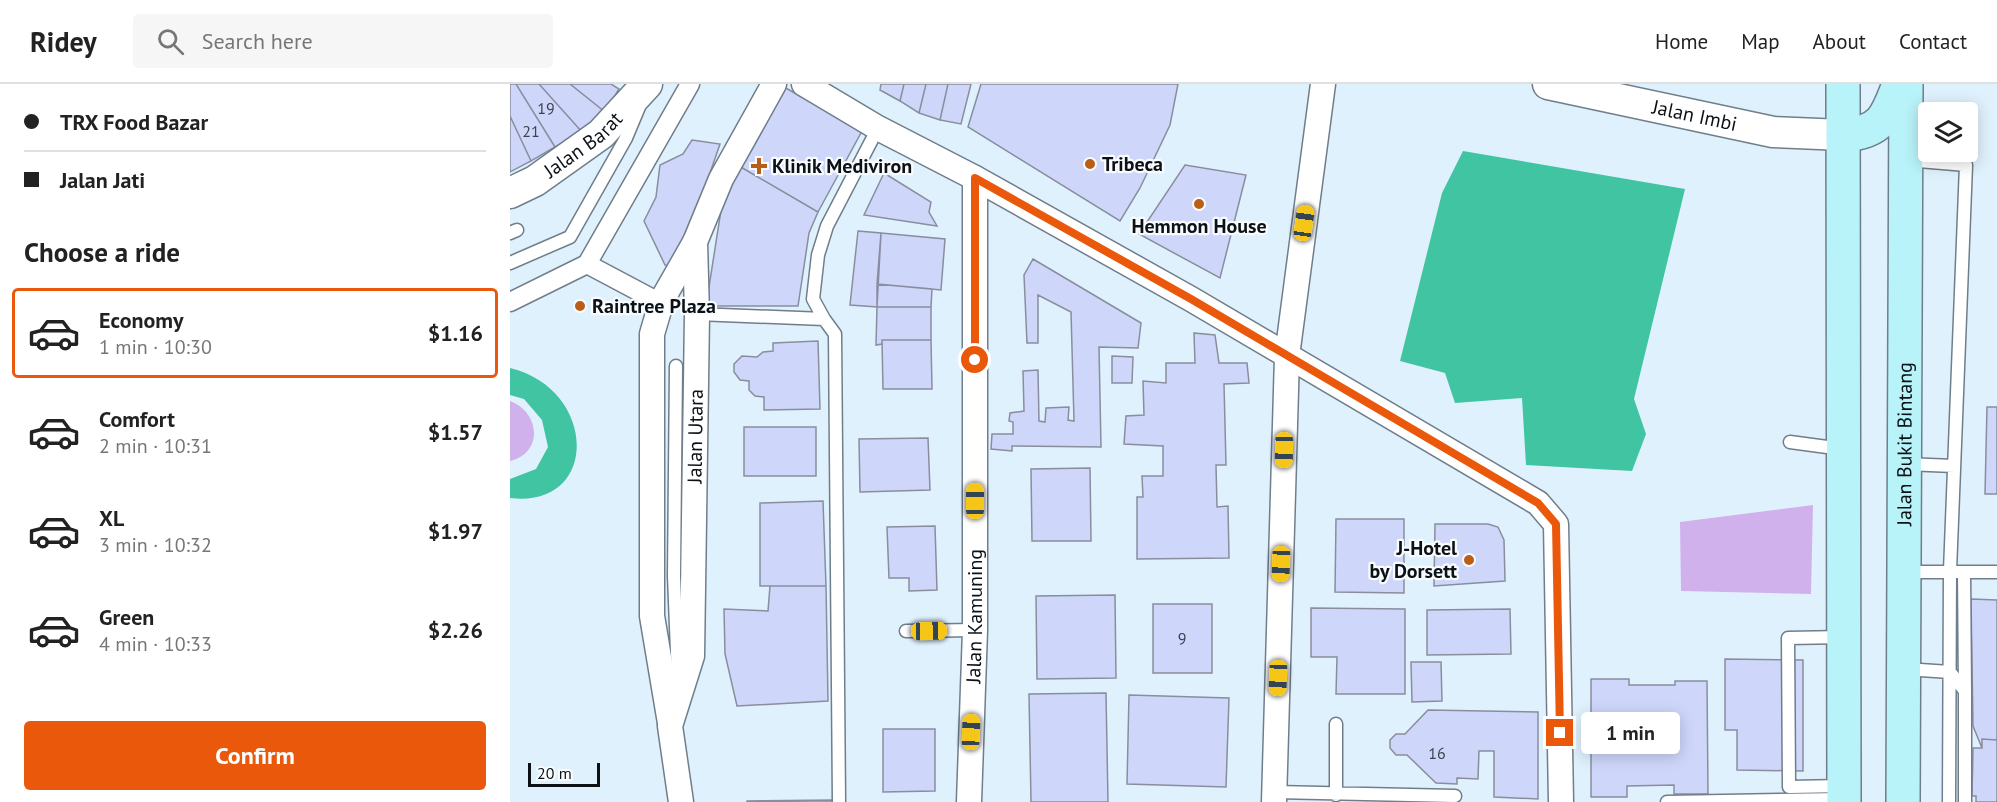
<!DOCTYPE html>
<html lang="en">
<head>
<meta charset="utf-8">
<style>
  :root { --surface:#fff; --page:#f6f6f6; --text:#222; --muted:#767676; --line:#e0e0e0; --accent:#ea580c }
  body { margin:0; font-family:"PT Sans",sans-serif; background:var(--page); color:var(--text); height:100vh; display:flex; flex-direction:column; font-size:22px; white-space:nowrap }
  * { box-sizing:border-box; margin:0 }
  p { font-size:20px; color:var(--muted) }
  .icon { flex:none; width:33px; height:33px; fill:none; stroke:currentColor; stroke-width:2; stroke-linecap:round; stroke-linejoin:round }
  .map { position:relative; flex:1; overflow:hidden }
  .drawer { display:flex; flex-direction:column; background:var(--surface); width:510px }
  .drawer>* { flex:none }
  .top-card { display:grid; align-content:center; height:132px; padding:0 24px; background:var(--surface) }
  .fabs { position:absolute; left:1408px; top:18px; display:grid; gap:12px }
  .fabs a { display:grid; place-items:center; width:60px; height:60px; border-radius:6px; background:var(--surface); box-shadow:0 3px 15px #0003; font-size:30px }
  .scale { position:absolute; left:18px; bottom:15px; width:72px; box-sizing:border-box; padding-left:6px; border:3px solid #0c1116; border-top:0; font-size:16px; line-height:21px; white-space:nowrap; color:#0c1116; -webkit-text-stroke:4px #f8fcfe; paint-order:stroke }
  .end { position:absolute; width:27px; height:27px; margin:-14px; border:8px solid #ea580c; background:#fff; box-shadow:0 0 0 3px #fff }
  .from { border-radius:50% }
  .bubble { position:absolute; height:42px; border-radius:6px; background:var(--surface); box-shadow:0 3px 15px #0003; font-size:20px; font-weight:700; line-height:42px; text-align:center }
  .car { position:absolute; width:18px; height:36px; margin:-18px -9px; border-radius:8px; box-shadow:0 0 4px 2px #0007; background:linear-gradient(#f5c518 24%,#345 0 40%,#f5c518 0 76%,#345 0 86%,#f5c518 0) }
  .top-card b { display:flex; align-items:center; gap:21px; height:57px; font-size:22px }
  .top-card b+b { border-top:2px solid var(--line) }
  .top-card i { width:15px; height:15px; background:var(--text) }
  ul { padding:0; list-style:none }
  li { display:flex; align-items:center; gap:18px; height:90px; margin:0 12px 9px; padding:0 12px; border:3px solid transparent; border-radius:6px }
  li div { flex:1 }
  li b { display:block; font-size:22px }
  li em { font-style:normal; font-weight:700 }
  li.on { border-color:var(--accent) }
  li>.icon { width:54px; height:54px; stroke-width:1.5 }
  h2 { padding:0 24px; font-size:27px; line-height:72px }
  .primary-button { display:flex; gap:12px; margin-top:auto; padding:12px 24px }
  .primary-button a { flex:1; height:69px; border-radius:6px; background:var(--accent); color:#fff; font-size:24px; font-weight:700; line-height:69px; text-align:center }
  header { display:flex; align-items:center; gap:36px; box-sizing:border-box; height:84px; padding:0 30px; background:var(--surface); border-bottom:2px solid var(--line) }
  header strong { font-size:28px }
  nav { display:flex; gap:33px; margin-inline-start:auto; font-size:21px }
  .search { width:420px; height:54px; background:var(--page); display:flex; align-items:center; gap:15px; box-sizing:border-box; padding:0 21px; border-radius:6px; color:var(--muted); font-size:22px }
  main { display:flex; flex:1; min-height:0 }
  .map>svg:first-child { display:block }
  .green { fill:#d0b1ec }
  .water { fill:#40c4a2 }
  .building { fill:#ced7fa; stroke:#898d9e; stroke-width:1.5 }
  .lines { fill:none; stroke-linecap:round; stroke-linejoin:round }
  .service-casing { stroke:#6f7e8a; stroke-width:15 }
  .pedestrian-casing { stroke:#6f7e8a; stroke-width:21 }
  .minor-casing { stroke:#6f7e8a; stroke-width:27 }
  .tertiary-casing { stroke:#6f7e8a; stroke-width:33 }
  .secondary-casing { stroke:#6f7e8a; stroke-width:36 }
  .service { stroke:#fff; stroke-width:12 }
  .pedestrian { stroke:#fff; stroke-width:18 }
  .minor { stroke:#fff; stroke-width:24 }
  .tertiary { stroke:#fff; stroke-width:30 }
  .secondary { stroke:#b8f3f9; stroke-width:33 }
  .route { stroke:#ea580c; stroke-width:8 }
  .poi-dot { fill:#bb5c17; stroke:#f8fcfe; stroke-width:2 }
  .labels { text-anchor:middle; stroke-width:4.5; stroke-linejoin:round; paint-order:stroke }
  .number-label { font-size:16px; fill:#3c424f }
  .street-label { font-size:20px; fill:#0c1116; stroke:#f8fcfe }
  .poi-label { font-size:20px; font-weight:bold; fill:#0c1116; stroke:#f8fcfe; text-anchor:start }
</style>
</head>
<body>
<header>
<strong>Ridey</strong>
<div class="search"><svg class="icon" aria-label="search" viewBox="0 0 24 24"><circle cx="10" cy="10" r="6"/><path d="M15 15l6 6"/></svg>Search here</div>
<nav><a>Home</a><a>Map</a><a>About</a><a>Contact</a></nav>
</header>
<main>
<section class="drawer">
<div class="top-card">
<b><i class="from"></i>TRX Food Bazar</b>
<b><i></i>Jalan Jati</b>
</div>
<h2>Choose a ride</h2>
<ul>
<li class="on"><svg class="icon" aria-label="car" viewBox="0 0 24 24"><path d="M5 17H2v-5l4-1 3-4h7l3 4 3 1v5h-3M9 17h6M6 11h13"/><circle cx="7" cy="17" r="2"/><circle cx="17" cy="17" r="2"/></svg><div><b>Economy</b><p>1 min · 10:30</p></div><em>$1.16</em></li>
<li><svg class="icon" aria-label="car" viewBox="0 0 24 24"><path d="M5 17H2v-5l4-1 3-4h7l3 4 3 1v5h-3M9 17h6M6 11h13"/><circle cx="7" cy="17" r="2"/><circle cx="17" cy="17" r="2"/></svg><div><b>Comfort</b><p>2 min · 10:31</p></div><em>$1.57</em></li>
<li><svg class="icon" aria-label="car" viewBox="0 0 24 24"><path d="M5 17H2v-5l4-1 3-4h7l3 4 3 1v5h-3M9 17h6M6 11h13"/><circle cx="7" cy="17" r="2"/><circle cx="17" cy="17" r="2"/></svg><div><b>XL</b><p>3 min · 10:32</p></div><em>$1.97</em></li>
<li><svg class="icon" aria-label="car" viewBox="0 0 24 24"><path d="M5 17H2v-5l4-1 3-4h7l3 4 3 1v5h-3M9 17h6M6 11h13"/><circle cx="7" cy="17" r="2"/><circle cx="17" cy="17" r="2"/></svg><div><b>Green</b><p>4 min · 10:33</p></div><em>$2.26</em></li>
</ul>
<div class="primary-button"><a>Confirm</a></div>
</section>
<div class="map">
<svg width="1487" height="718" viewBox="0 0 1487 718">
  <rect width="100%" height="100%" fill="#e0f1fe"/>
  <path class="green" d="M0 317C30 328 34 369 0 377Z
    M1303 421 1301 510 1171 507 1170 438Z"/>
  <path class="water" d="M953 67 1175 105 1124 315 1136 350 1122 387 1016 381 1012 314 945 319 935 289 890 277 932 109Z
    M0 284C88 305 90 425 0 414V395L26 385 38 363 32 336 14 315 0 311Z"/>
  <path class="building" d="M0 0H6L45 63 21 77 0 32Z
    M6 0H29L72 48 45 63Z
    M29 0H60L95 28 72 48Z
    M60 0H101L109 5 95 28Z
    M371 0H394L390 17 370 6Z
    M394 0H416L409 29 390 17Z
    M416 0H438L430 36 409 29Z
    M438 0H461L451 40 430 36Z
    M471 0H668L660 41 630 104 610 137 458 43Z
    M274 3 352 47 308 128 229 82Z
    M0 32 21 77 0 88Z
    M182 56 210 60 166 187 155 181 134 137 146 113 150 81 173 70Z
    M675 81 736 91 710 194 629 150Z
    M229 82 308 128 299 149 288 222H196L212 120Z
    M374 89 421 118 419 128 427 142 354 131Z
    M348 147 371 149 367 223 340 221Z
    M371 149 435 155 431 206 367 200Z
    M523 175 631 239 628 264 589 263 591 363 502 362V367L481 365 482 350H503V338L499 337 500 329 514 327 513 287 528 286 529 337 535 338 536 324 559 323 558 336 564 337 561 228 528 211V259H517L514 191Z
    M367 200 422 205 421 223H367Z
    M367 223H421V256H372V260L366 261Z
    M684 249 705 251 709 279H737L739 299 714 300 716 381H706L707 423 718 422 719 474 627 475V413H633L632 392H653V362L614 360 616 332 634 331 633 297 656 299V279H685Z
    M372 256H421L422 305H373Z
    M308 257 310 325 254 326V313L245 312 239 306V297L230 296 224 288V280L232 272 247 273 253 268 263 267V259Z
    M602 272 623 273 622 299H602Z
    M1477 323H1487V410H1475Z
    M234 343H306V392H234Z
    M418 354 420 406 350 408 349 355Z
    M580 384 581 457H522L521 385Z
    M313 417 316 502H250V419Z
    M826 435H894V509L825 508Z
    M925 440H978L988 443 994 456 995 497 924 502Z
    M425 442 427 506 399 507V494H379L377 443Z
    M260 502H316L318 617 227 622 215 570 214 525 258 527Z
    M605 511 606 594 527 595 526 512Z
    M1461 515 1487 516V656L1472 655V664L1463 642Z
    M643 520H702V589H643Z
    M801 524 895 525V610H826L827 573H801Z
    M1000 525 1001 570 917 571V526Z
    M1215 575 1293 576V687L1227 686V646H1215Z
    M901 578H931L932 617 902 618Z
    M1081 595H1119V601H1165V597H1197L1198 710H1164V701L1117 702V713H1081Z
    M596 609 598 718H521L519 610Z
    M619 611 719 614 716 703 617 700Z
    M918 626 1028 628V715L984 713V667H969L968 695 947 694V700L926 699 897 671H886L880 664V656L886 650H895Z
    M373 645H425V707L373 708Z
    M1472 655 1487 656V718H1466V712H1462L1463 664H1472Z
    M324 716V718H237V717Z"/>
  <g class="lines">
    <g class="service-casing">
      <path id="service" d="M1397 76 1456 81 1440 487 1439 718
        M0 149 7 146
        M0 179 60 153 116 54 129 23
        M187 230 314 235 303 215 308 171 317 142 368 44
        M314 235 325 250 329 718
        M166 282 164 492 168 594
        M1280 358 1332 365
        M1395 380 1444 382
        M1395 488H1487
        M1454 488 1455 607
        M396 547 465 546
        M1395 585 1440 588 1455 607V718
        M826 640V711
        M1333 702 1279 703 1278 554 1334 553
        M765 708 945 712
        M1157 718 1333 715"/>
    </g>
    <g class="pedestrian-casing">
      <path id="pedestrian" d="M77 180 143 215
        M0 218 77 180 180 0"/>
    </g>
    <g class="minor-casing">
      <g id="minor">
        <path d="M294 0 368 44 465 94 681 215 1028 419 1046 440 1051 718"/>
        <path d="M160 639 142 532V250L152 216 185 158"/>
        <path id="s1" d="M171 718 160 642 182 572 187 230 185 158 211 95 264 0"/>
        <path id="s2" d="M459 718 465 546V94"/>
        <path d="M764 718 777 272 813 0"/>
      </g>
    </g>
    <g class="tertiary-casing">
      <g id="tertiary">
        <path id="s3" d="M1038 0 1263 48 1333 51"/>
        <path id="s4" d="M0 109 25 97 91 50 137 0"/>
      </g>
    </g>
    <g class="secondary-casing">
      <g id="secondary">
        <path d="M1333 0 1334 718"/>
        <path d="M1333 51C1371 49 1377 33 1389 0"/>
        <path id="s5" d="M1393 718 1396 0"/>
      </g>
    </g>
    <use href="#service" class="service"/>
    <use href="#pedestrian" class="pedestrian"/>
    <use href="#minor" class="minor"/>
    <use href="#tertiary" class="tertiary"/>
    <use href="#secondary" class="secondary"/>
  </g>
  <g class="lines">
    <path class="route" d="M465 276V94L681 215 1028 419 1046 440 1050 649"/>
  </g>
  <g class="poi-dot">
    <circle cx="580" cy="80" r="6"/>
    <path d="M246 73h6v6h6v6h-6v6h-6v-6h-6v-6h6z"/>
    <circle cx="689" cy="120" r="6"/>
    <circle cx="70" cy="222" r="6"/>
    <circle cx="959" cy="476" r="6"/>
  </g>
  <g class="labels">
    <g class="number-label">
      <text x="36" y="30">19</text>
      <text x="21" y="53">21</text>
      <text x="672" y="560">9</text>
      <text x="927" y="675">16</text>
    </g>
    <g class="street-label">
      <text dy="7" stroke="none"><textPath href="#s3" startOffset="150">Jalan Imbi</textPath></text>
      <text dy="7" stroke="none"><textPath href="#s4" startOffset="88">Jalan Barat</textPath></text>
      <text dy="7" stroke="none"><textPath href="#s1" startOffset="370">Jalan Utara</textPath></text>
      <text dy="7" stroke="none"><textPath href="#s5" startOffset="358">Jalan Bukit Bintang</textPath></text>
      <text dy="7" stroke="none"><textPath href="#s2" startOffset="186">Jalan Kamuning</textPath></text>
    </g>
    <g class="poi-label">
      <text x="592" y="87">Tribeca</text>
      <text x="262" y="89">Klinik Mediviron</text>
      <text x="689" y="149" text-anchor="middle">Hemmon House</text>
      <text x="82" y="229">Raintree Plaza</text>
      <text x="947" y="471" text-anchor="end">J-Hotel<tspan x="947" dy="23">by Dorsett</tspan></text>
    </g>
  </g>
</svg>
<div class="fabs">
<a><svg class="icon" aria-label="layers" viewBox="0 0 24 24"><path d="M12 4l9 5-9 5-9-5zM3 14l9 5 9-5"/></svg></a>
</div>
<div class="scale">20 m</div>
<i class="end from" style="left:465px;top:276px"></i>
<i class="end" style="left:1050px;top:649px"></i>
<div class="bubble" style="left:1071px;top:628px;width:99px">1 min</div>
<i class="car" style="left:794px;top:139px;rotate:8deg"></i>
<i class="car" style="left:774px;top:366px;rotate:181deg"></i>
<i class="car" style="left:465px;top:417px;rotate:0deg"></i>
<i class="car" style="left:771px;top:480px;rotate:182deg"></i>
<i class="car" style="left:419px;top:547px;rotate:89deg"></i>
<i class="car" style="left:768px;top:594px;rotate:182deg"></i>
<i class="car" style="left:461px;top:648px;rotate:2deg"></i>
</div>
</main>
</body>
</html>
